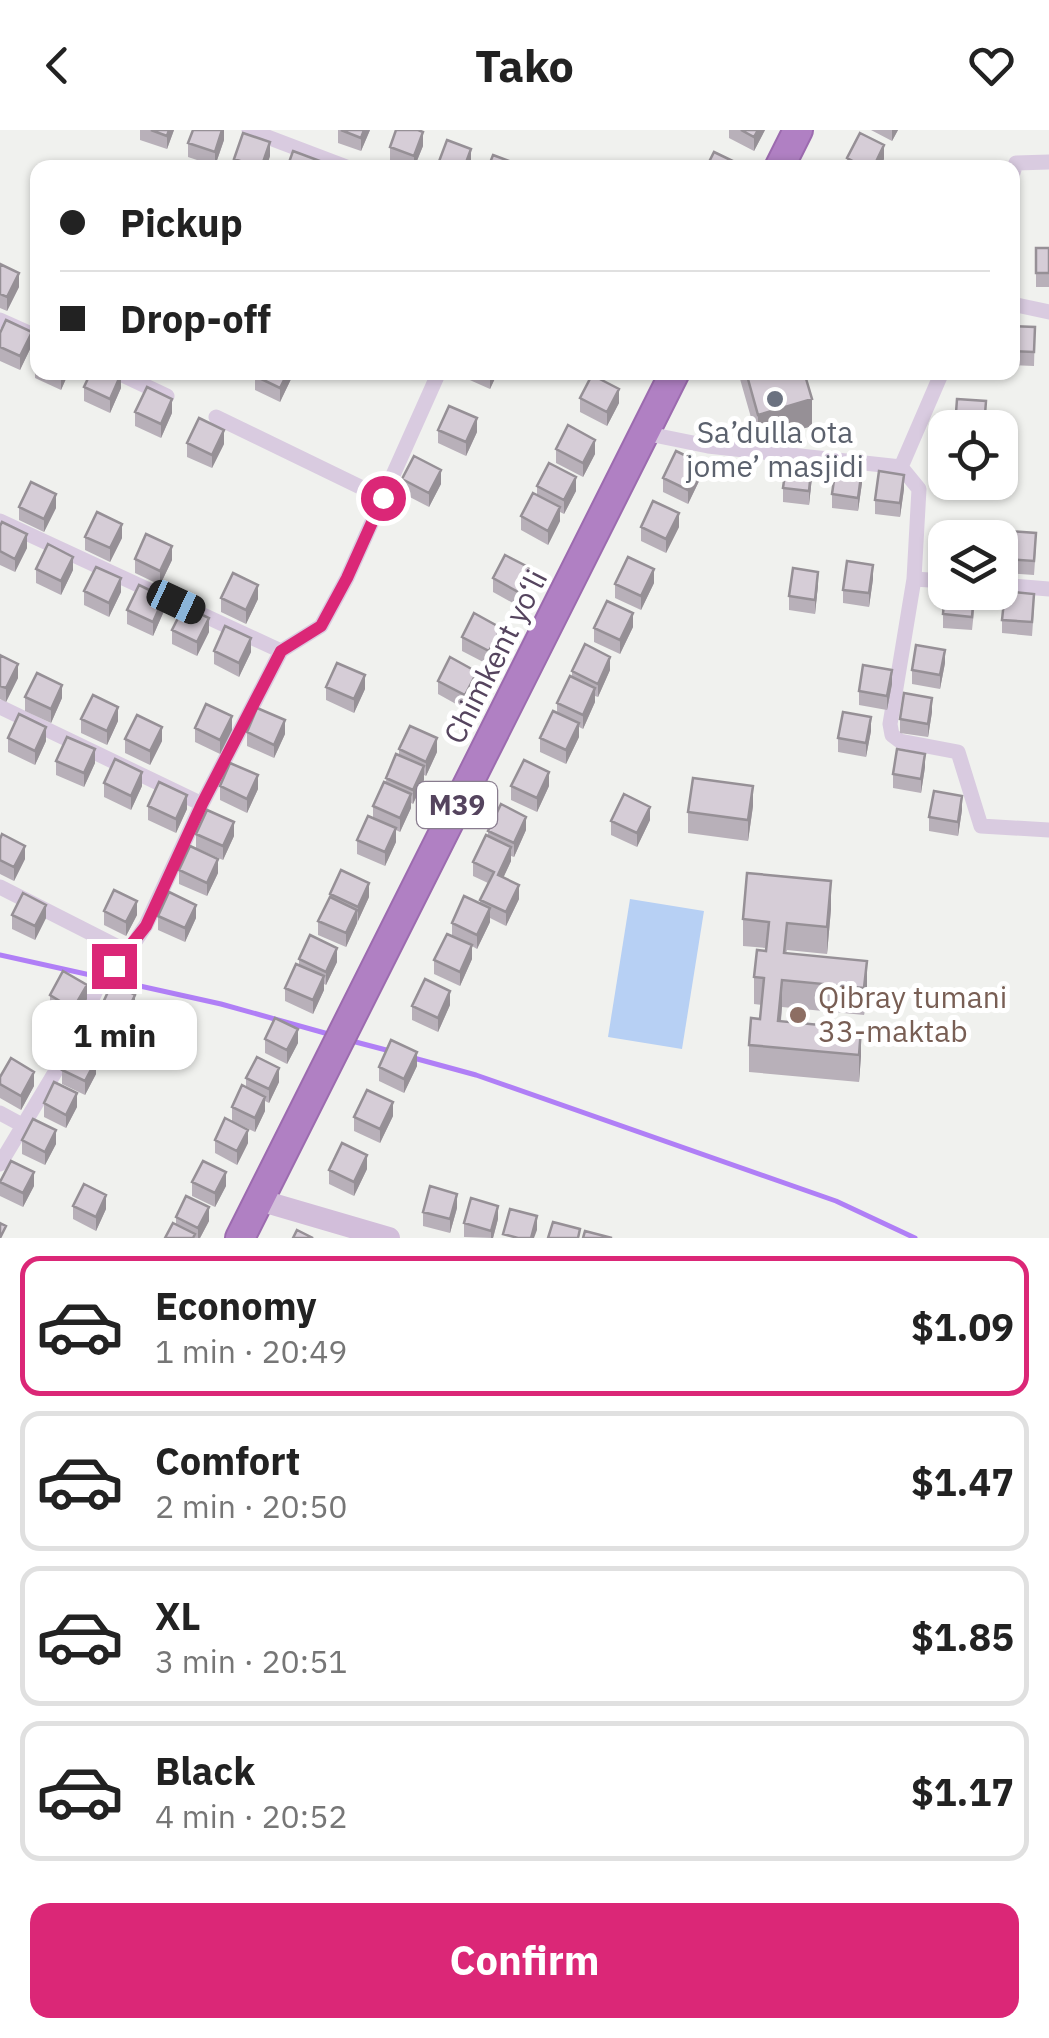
<!DOCTYPE html>
<html lang="en">
<head>
<meta charset="utf-8">
<style>
  :root { --surface:#fff; --page:#f6f6f6; --text:#222; --muted:#767676; --line:#e0e0e0; --accent:#db2777 }
  body { margin:0; font-family:"IBM Plex Sans",sans-serif; background:var(--page); color:var(--text); height:100vh; display:flex; flex-direction:column; font-size:38px; white-space:nowrap }
  * { box-sizing:border-box; margin:0 }
  p { font-size:32px; color:var(--muted) }
  .icon { flex:none; width:55px; height:55px; fill:none; stroke:currentColor; stroke-width:2; stroke-linecap:round; stroke-linejoin:round }
  .map { position:relative; height:1108px; overflow:hidden }
  .drawer { display:flex; flex-direction:column; background:var(--surface); flex:1 }
  .drawer>* { flex:none }
  .guide { position:absolute; left:30px; top:30px; width:990px; height:220px; border-radius:20px; box-shadow:0 2px 8px #0004; display:grid; align-content:center; height:220px; padding:0 30px; background:var(--surface) }
  .fabs { position:absolute; left:928px; top:280px; display:grid; gap:20px }
  .fabs a { display:grid; place-items:center; width:90px; height:90px; border-radius:20px; background:var(--surface); box-shadow:0 2px 8px #0004; font-size:50px }
  .end { position:absolute; width:45px; height:45px; margin:-22px; border:12px solid #db2777; background:#fff; box-shadow:0 0 0 5px #fff }
  .from { border-radius:50% }
  .bubble { position:absolute; height:70px; border-radius:20px; background:var(--surface); box-shadow:0 2px 8px #0004; font-size:32px; font-weight:700; line-height:70px; text-align:center }
  .car { position:absolute; width:30px; height:60px; margin:-30px -15px; border-radius:12px; box-shadow:0 0 8px 2px #0007; background:linear-gradient(#222 24%,#8ab4d8 0 40%,#222 0 76%,#8ab4d8 0 86%,#222 0) }
  .guide b { display:flex; align-items:center; gap:35px; height:95px; font-size:38px }
  .guide b+b { border-top:2px solid var(--line) }
  .guide i { width:25px; height:25px; background:var(--text) }
  ul { padding:18px 0 0; list-style:none }
  li { display:flex; align-items:center; gap:30px; height:140px; margin:0 20px 15px; padding:0 10px; border:5px solid var(--line); border-radius:20px }
  li div { flex:1 }
  li b { display:block; font-size:38px }
  li em { font-style:normal; font-weight:700 }
  li.active { border-color:var(--accent) }
  li>.icon { width:90px; height:90px; stroke-width:1.5 }
  .action { display:flex; gap:20px; margin-top:auto; padding:20px 30px }
  .action a { flex:1; height:115px; border-radius:20px; background:var(--accent); color:#fff; font-size:40px; font-weight:700; line-height:115px; text-align:center }
  header { display:flex; justify-content:space-between; align-items:center; height:130px; padding:0 30px; background:var(--surface); font-size:45px; font-weight:700 }
  .map>svg:first-child { display:block }
  .green { fill:#b7d0f4 }
  .lines { fill:none; stroke-linecap:round; stroke-linejoin:round }
  .stream { stroke:#b07ff6; stroke-width:5 }
  .highway-casing { stroke:#9c6baf; stroke-width:32 }
  .street { stroke:#d9cbe0; stroke-width:15 }
  .secondary { stroke:#d2beda; stroke-width:22 }
  .highway { stroke:#b080c3; stroke-width:28 }
  .wall { fill:#b8b0b9 }
  .shaded-wall { fill:#969096 }
  .building { fill:#d6cdd7; stroke:#969096; stroke-width:2.5 }
  .route { stroke:#db2777; stroke-width:12 }
  .worship-dot { fill:#6b7280; stroke:#fff; stroke-width:4 }
  .education-dot { fill:#8d6e63; stroke:#fff; stroke-width:4 }
  .labels { text-anchor:middle; stroke-width:10; stroke-linejoin:round; paint-order:stroke }
  .shield { fill:#fff; stroke:#887c8e; stroke-width:2.5 }
  .shield-label { font-size:28px; font-weight:bold; fill:#55445e }
  .worship-label { font-size:30px; fill:#5b616d; stroke:#fff }
  .street-label { font-size:30px; fill:#55445e; stroke:#fff }
  .education-label { font-size:30px; fill:#785e54; stroke:#fff; text-anchor:start }
</style>
</head>
<body>
<header><svg class="icon" aria-label="back" viewBox="0 0 24 24"><path d="M15 5l-7 7 7 7"/></svg>Tako<svg class="icon" aria-label="heart" viewBox="0 0 24 24"><path d="M12 20l-8-8c-3-5 5-10 8-4 3-6 11-1 8 4z"/></svg></header>
<div class="map">
<svg width="1049" height="1108" viewBox="0 0 1049 1108">
  <rect width="100%" height="100%" fill="#f0f1ee"/>
  <path class="green" d="M630 769 704 781 682 919 608 907Z"/>
  <g class="lines">
    <path class="stream" d="M0 825 221 874 332 905
      M348 910 390 921
      M410 927 476 945 836 1071 915 1108"/>
    <g class="highway-casing">
      <path id="highway" d="M779 38 798 0
        M240 1108 675 242"/>
    </g>
    <path class="street" d="M249 0 349 38
      M1012 46 1016 33 1049 32
      M1012 174 1049 182
      M0 190 38 207
      M116 242 167 266
      M942 242 901 337 919 359 914 449 890 594 892 605 900 611 958 622 981 696 1049 700
      M216 287 383 368
      M644 303 708 316 901 337
      M0 391 281 521
      M914 449 945 451
      M1000 455 1049 459
      M0 577 202 674
      M0 757 128 822
      M0 983 24 996
      M0 1034 66 924 100 852 128 822 146 795 202 674 281 521 321 496 347 448 439 242"/>
    <path class="secondary" d="M259 1070 389 1108"/>
    <use href="#highway" class="highway"/>
  </g>
  <path class="wall" d="M140 0H174L167 19 140 10Z
    M224 0V10L215 36 188 27V13Z
    M338 0H370L361 21 338 13Z
    M729 0H765L754 21 729 8Z
    M871 0H898L892 11Z
    M423 16 414 38H408L390 31V17Z
    M270 26 266 38H234V29Z
    M847 28 884 29 880 38H847Z
    M1036 118H1049V157H1036Z
    M0 134 19 157 7 181 0 178Z
    M1012 196 1035 197 1034 236 1012 235Z
    M0 203 32 215 20 240 0 231Z
    M38 230V242H69L61 260 35 248V235Z
    M292 242V247L280 272 255 260V246Z
    M463 242H498L490 259 463 247Z
    M738 242H804L812 296 758 312Z
    M84 257 121 258 110 283 84 271Z
    M580 268 619 273 607 296 580 282Z
    M135 282 172 283 161 308 135 296Z
    M438 300 477 302 466 326 438 313Z
    M187 313 224 314 212 338 187 327Z
    M945 316V352H972V360L943 358Z
    M556 319 595 324 583 347 556 333Z
    M701 347 688 374 663 362V348Z
    M812 347 809 375 783 372V358Z
    M402 349 441 354 429 377 402 363Z
    M862 353 858 381 832 378V364Z
    M537 356 576 361 564 384 560 382V391L548 415 521 400V386L537 365Z
    M904 359 900 387 875 384V370Z
    M19 377 56 378 44 402 19 390Z
    M0 396 27 418 15 442 0 435Z
    M641 397H679L666 423 641 411Z
    M85 407 122 408 110 432 85 420Z
    M1036 417 1034 445 1005 443V429Z
    M135 429 172 430 160 455 135 443Z
    M36 439 73 440 61 465 36 453Z
    M493 448 532 453 520 477 493 462Z
    M873 449 869 477 843 473V460Z
    M654 453 641 480 615 468V454Z
    M818 455 815 484 789 480V466Z
    M84 461 121 462 109 487 84 475Z
    M221 468 258 469 246 494 221 482Z
    M975 472 972 500 943 498V484Z
    M1034 478 1032 506 1002 503V490Z
    M127 480 164 481 153 506 127 494Z
    M633 497 620 524 594 512V498Z
    M172 500 209 502 197 526 172 514Z
    M462 507 501 512 489 535 462 521Z
    M214 521 251 522 239 547 214 534Z
    M0 525 18 548 6 572 0 569Z
    M945 533 940 559 912 554V540Z
    M610 540 598 567 595 566V572L583 599 579 597V607L566 634 540 622V608L557 583V573L572 547V541Z
    M438 551 477 555 465 579 438 564Z
    M892 554 887 580 859 575V561Z
    M326 557 365 559 354 583 326 570Z
    M25 567 62 568 51 593 25 581Z
    M932 582 928 607 900 603V589Z
    M81 589 118 591 107 615 81 603Z
    M195 598 232 600 220 624 195 612Z
    M871 601 866 627 838 622V608Z
    M247 602 285 604 274 628 247 616Z
    M8 608 46 611 35 635 8 622Z
    M125 609 162 611 150 635 125 623Z
    M399 619 437 622 426 646 424 645V650L413 674 411 673V678L400 702 396 700V712L385 736 357 724V710L373 688V676L399 625Z
    M56 631 95 633 84 657 56 645Z
    M925 637 921 663 893 658V644Z
    M104 653 142 656 131 680 104 667Z
    M220 656 258 659 247 683 220 670Z
    M511 656H549L537 682 511 670Z
    M148 676 187 679 176 703 148 690Z
    M753 676 748 711 688 703V682Z
    M962 680 958 706 929 701V687Z
    M650 690 637 717 611 705V691Z
    M526 700 514 727 511 726V731L503 748 519 769 506 796 490 788V792L477 819 472 816V829L460 856 434 844V830L452 806V793L480 774V770L488 753 473 746V732L488 706V701Z
    M196 704 234 706 223 730 196 718Z
    M0 709 25 729 14 751 0 744Z
    M179 740 218 743 207 766 179 754Z
    M330 764 369 767 346 817 318 805V791L330 768Z
    M831 779 827 824 787 820 786 824 867 858 864 885 782 877 781 891 861 926 859 952 749 942V915L760 889 762 875 754 874V847L766 818 743 816V789Z
    M104 781 137 785 126 806 104 795Z
    M12 785 46 788 35 810 12 799Z
    M158 786 196 788 185 812 158 800Z
    M299 829 337 832 326 855 324 854V860L313 884 285 871V858L299 835Z
    M50 865 87 869 73 893 50 879Z
    M102 875 135 878 125 900 102 888Z
    M450 875 438 902 412 890V876Z
    M265 909 298 913 287 934 265 923Z
    M417 936 404 963 379 951V937Z
    M62 940 96 944 85 965 62 954Z
    M246 948 279 952 269 973 265 971V981L255 1002 232 991V977L246 957Z
    M0 954 34 956 21 980 0 968Z
    M44 973 77 977 66 998 44 987Z
    M393 986 380 1013 354 1001V987Z
    M22 1010 56 1014 45 1035 22 1024Z
    M215 1010 248 1013 237 1035 215 1023Z
    M367 1039 354 1066 329 1054V1040Z
    M0 1052 34 1056 23 1077 0 1066Z
    M192 1052 226 1056 215 1077 192 1066Z
    M73 1076 106 1079 96 1101 73 1089Z
    M457 1078 450 1103 423 1096V1082Z
    M176 1087 209 1091 200 1108H165L176 1095Z
    M498 1089 493 1108 464 1107V1093Z"/>
  <path class="shaded-wall" d="M169 0H174L167 19V6Z
    M222 0H224V10L215 36V22Z
    M364 0H370L361 21V8Z
    M758 0H765L754 21V7Z
    M892 0H898L892 11Z
    M423 2V16L414 38V26Z
    M270 12V26L266 38H261Z
    M884 15V29L880 38H873Z
    M471 19V33L469 38H464Z
    M19 143V157L7 181V167Z
    M32 202V215L20 240V226Z
    M63 242H69L61 260V247Z
    M288 242H292V247L280 272V258Z
    M492 242H498L490 259V246Z
    M121 244V258L110 283V269Z
    M619 259V273L607 296V282Z
    M172 269V283L161 308V294Z
    M812 269V296L758 312V285Z
    M477 288V302L466 326V312Z
    M224 300V314L212 338V325Z
    M595 310V324L583 347V333Z
    M701 333V347L688 374V360Z
    M812 333V347L809 375V361Z
    M862 339V353L858 381V368Z
    M441 340V354L429 377V363Z
    M904 345V359L900 387V373Z
    M576 347V361L564 384V370Z
    M56 364V378L44 402V389Z
    M560 377V391L548 415V401Z
    M679 383V397L666 423V409Z
    M122 394V408L110 432V418Z
    M27 404V418L15 442V429Z
    M172 416V430L160 455V441Z
    M73 427V440L61 465V451Z
    M873 435V449L869 477V463Z
    M532 439V453L520 477V463Z
    M654 439V453L641 480V466Z
    M818 442V455L815 484V470Z
    M121 448V462L109 487V473Z
    M258 455V469L246 494V480Z
    M164 467V481L153 506V492Z
    M633 483V497L620 524V510Z
    M209 488V502L197 526V512Z
    M501 498V512L489 535V521Z
    M251 508V522L239 547V533Z
    M945 520V533L940 559V545Z
    M610 527V540L598 567V554Z
    M18 534V548L6 572V558Z
    M892 540V554L887 580V566Z
    M477 542V555L465 579V565Z
    M365 545V559L354 583V569Z
    M62 555V568L51 593V579Z
    M595 558V572L583 599V585Z
    M932 568V582L928 607V594Z
    M118 577V591L107 615V601Z
    M232 586V600L220 624V610Z
    M871 587V601L866 627V613Z
    M285 590V604L274 628V615Z
    M579 593V607L566 634V620Z
    M46 597V611L35 635V621Z
    M162 597V611L150 635V621Z
    M437 608V622L426 646V632Z
    M95 619V633L84 657V643Z
    M925 624V637L921 663V649Z
    M424 636V650L413 674V660Z
    M142 642V656L131 680V666Z
    M549 642V656L537 682V668Z
    M258 645V659L247 683V669Z
    M753 656V676L748 711V690Z
    M411 664V678L400 702V688Z
    M187 665V679L176 703V689Z
    M962 666V680L958 706V692Z
    M650 677V690L637 717V703Z
    M526 687V700L514 727V713Z
    M234 692V706L223 730V716Z
    M396 698V712L385 736V722Z
    M25 716V729L14 751V737Z
    M511 717V731L498 759V745Z
    M218 729V743L207 766V753Z
    M831 751V779L827 824V797Z
    M369 753V767L358 791V777Z
    M519 755V769L506 796V782Z
    M137 771V785L126 806V792Z
    M46 775V788L35 810V796Z
    M196 775V788L185 812V798Z
    M490 778V792L477 819V805Z
    M357 780V793L346 817V803Z
    M472 815V829L460 856V842Z
    M337 818V832L326 855V842Z
    M867 831V858L864 885V858Z
    M324 846V860L313 884V870Z
    M782 850V877L778 918V891Z
    M87 855V869L73 893V879Z
    M450 861V875L438 902V888Z
    M135 865V878L125 900V886Z
    M298 899V913L287 934V920Z
    M861 899V926L859 952V925Z
    M417 922V936L404 963V949Z
    M96 930V944L85 965V951Z
    M279 938V952L269 973V959Z
    M34 942V956L21 980V966Z
    M77 963V977L66 998V985Z
    M265 967V981L255 1002V988Z
    M393 972V986L380 1013V999Z
    M56 1000V1014L45 1035V1022Z
    M248 1000V1013L237 1035V1021Z
    M367 1025V1039L354 1066V1052Z
    M34 1042V1056L23 1077V1063Z
    M226 1042V1056L215 1077V1063Z
    M457 1064V1078L450 1103V1089Z
    M106 1065V1079L96 1101V1087Z
    M498 1076V1089L493 1108H491V1101Z
    M209 1077V1091L200 1108H198V1098Z
    M537 1086V1100L534 1108H531Z"/>
  <path class="building" d="M151 0H169L167 6Z
    M193 0H222L215 22 188 13Z
    M341 0H364L361 8Z
    M396 0H418L423 2 414 26 390 17Z
    M741 0H758L754 7Z
    M243 3 270 12 261 38 234 29Z
    M860 3 884 15 873 38H866L847 28Z
    M447 10 471 19 464 38H447L438 34Z
    M293 21 320 31 318 38H287Z
    M714 22 739 34 738 38H706Z
    M493 25 517 34 515 38H488Z
    M1036 118H1049V143H1036Z
    M0 134 19 143 7 167 0 164Z
    M6 190 32 202 20 226 0 217V203Z
    M1012 196 1035 197 1034 222 1012 221Z
    M91 242H118L121 244 110 269 84 257Z
    M257 242H288L280 258 255 246Z
    M746 242H804L812 269 758 285Z
    M592 245 619 259 607 282 580 268Z
    M147 257 172 269 161 294 135 282Z
    M957 269 986 271 984 298 955 297Z
    M449 276 477 288 466 312 438 300Z
    M199 288 224 300 212 325 187 313Z
    M568 295 595 310 583 333 556 319Z
    M945 316V345H943Z
    M676 321 701 333 688 360 663 348Z
    M414 326 441 340 429 363 402 349Z
    M787 330 812 333 809 361 783 358Z
    M549 333 576 347 564 370 537 356Z
    M836 336 862 339 858 368 832 364Z
    M879 341 904 345 900 373 875 370Z
    M31 352 56 364 44 389 19 377Z
    M533 363 560 377 548 401 521 386Z
    M653 371 679 383 666 409 641 397Z
    M97 382 122 394 110 418 85 407Z
    M2 392 27 404 15 429 0 421V396Z
    M957 396 985 398V408H956Z
    M1007 401 1036 403 1034 431 1005 429Z
    M146 404 172 416 160 441 135 429Z
    M48 414 73 427 61 451 36 439Z
    M505 425 532 439 520 463 493 448Z
    M628 427 654 439 641 466 615 454Z
    M847 431 873 435 869 463 843 460Z
    M96 437 121 448 109 473 84 461Z
    M793 438 818 442 815 470 789 466Z
    M233 443 258 455 246 480 221 468Z
    M139 455 164 467 153 492 127 480Z
    M1005 461 1034 464 1032 492 1002 490Z
    M945 462H974L972 487 943 484Z
    M607 471 633 483 620 510 594 498Z
    M184 476 209 488 197 512 172 500Z
    M474 483 501 498 489 521 462 507Z
    M225 496 251 508 239 533 214 521Z
    M585 514 610 527 598 554 572 541Z
    M916 515 945 520 940 545 912 540Z
    M0 525 18 534 6 558 0 556Z
    M450 527 477 542 465 565 438 551Z
    M337 533 365 545 354 569 326 557Z
    M863 535 892 540 887 566 859 561Z
    M37 543 62 555 51 579 25 567Z
    M570 546 595 558 583 585 557 573Z
    M904 563 932 568 928 594 900 589Z
    M93 565 118 577 107 601 81 589Z
    M206 574 232 586 220 610 195 598Z
    M257 578 285 590 274 615 247 602Z
    M553 581 579 593 566 620 540 608Z
    M843 582 871 587 866 613 838 608Z
    M19 584 46 597 35 621 8 608Z
    M137 585 162 597 150 621 125 609Z
    M410 596 437 608 426 632 399 619Z
    M67 607 95 619 84 643 56 631Z
    M897 619 925 624 921 649 893 644Z
    M396 624 424 636 413 660 386 648Z
    M115 629 142 642 131 666 104 653Z
    M524 630 549 642 537 668 511 656Z
    M230 633 258 645 247 669 220 656Z
    M693 648 753 656 748 690 688 682Z
    M159 652 187 665 176 689 148 676Z
    M384 652 411 664 400 688 373 676Z
    M934 661 962 666 958 692 929 687Z
    M624 664 650 677 637 703 611 691Z
    M501 674 526 687 514 713 488 701Z
    M207 680 234 692 223 716 196 704Z
    M368 686 396 698 385 722 357 710Z
    M2 704 25 716 14 737 0 730V709Z
    M486 705 511 717 498 745 519 755 506 782 480 770 494 742 473 732Z
    M190 716 218 729 207 753 179 740Z
    M341 740 369 753 358 777 330 764Z
    M747 743 831 751 827 797 787 793 784 823 867 831 864 858 782 850 778 891 861 899 859 925 749 915 751 888 760 889 764 848 754 847 757 820 766 821 769 792 743 789Z
    M114 760 137 771 126 792 104 781Z
    M169 762 196 775 185 798 158 786Z
    M23 763 46 775 35 796 12 785Z
    M464 766 490 778 477 805 452 793Z
    M330 767 357 780 346 803 318 791Z
    M447 804 472 815 460 842 434 830Z
    M310 805 337 818 326 842 299 829Z
    M296 834 324 846 313 870 285 858Z
    M63 841 87 855 73 879 50 865Z
    M425 849 450 861 438 888 412 876Z
    M112 853 135 865 125 886 102 875Z
    M275 888 298 899 287 920 265 909Z
    M391 910 417 922 404 949 379 937Z
    M73 919 96 930 85 951 62 940Z
    M257 927 279 938 269 959 246 948Z
    M11 928 34 942 21 966 0 954V947Z
    M54 952 77 963 66 985 44 973Z
    M242 955 265 967 255 988 232 977Z
    M367 960 393 972 380 999 354 987Z
    M225 988 248 1000 237 1021 215 1010Z
    M33 989 56 1000 45 1022 22 1010Z
    M342 1013 367 1025 354 1052 329 1040Z
    M11 1031 34 1042 23 1063 0 1052Z
    M203 1031 226 1042 215 1063 192 1052Z
    M84 1054 106 1065 96 1087 73 1076Z
    M430 1056 457 1064 450 1089 423 1082Z
    M186 1066 209 1077 198 1098 176 1087Z
    M471 1068 498 1076 491 1101 464 1093Z
    M510 1079 537 1086 531 1108H518L503 1104Z
    M553 1092 580 1099 578 1108H548Z
    M0 1093 6 1096 0 1108Z
    M173 1093 195 1104 193 1108H165Z
    M297 1100 313 1108H293Z
    M585 1101 612 1108H583Z"/>
  <g class="lines">
    <path class="route" d="M114 836 146 796 202 674 281 521 321 496 347 448 383 368"/>
  </g>
  <circle class="worship-dot" cx="775" cy="269" r="10"/>
  <circle class="education-dot" cx="798" cy="885" r="10"/>
  <g class="labels">
    <rect class="shield" x="417" y="652" width="80" height="46" rx="8"/>
    <g class="shield-label">
      <text x="457" y="685">M39</text>
    </g>
    <g class="worship-label">
      <text x="775" y="313">Sa’dulla ota<tspan x="775" dy="34">jome’ masjidi</tspan></text>
    </g>
    <g class="street-label">
      <text transform="translate(496 527) rotate(-63)" y="10">Chimkent yo‘li</text>
    </g>
    <g class="education-label">
      <text x="818" y="878">Qibray tumani<tspan x="818" dy="34">33-maktab</tspan></text>
    </g>
  </g>
</svg>
<div class="fabs">
<a><svg class="icon" aria-label="locate" viewBox="0 0 24 24"><circle cx="12" cy="12" r="6"/><path d="M12 2v4M12 18v4M2 12h4M18 12h4"/></svg></a>
<a><svg class="icon" aria-label="layers" viewBox="0 0 24 24"><path d="M12 4l9 5-9 5-9-5zM3 14l9 5 9-5"/></svg></a>
</div>
<i class="end from" style="left:383px;top:368px"></i>
<i class="end" style="left:114px;top:836px"></i>
<div class="bubble" style="left:32px;top:870px;width:165px">1 min</div>
<i class="car" style="left:176px;top:472px;rotate:115deg"></i>
<div class="guide">
<b><i class="from"></i>Pickup</b>
<b><i></i>Drop-off</b>
</div>
</div>
<section class="drawer">
<ul>
<li class="active"><svg class="icon" aria-label="car" viewBox="0 0 24 24"><path d="M5 17H2v-5l4-1 3-4h7l3 4 3 1v5h-3M9 17h6M6 11h13"/><circle cx="7" cy="17" r="2"/><circle cx="17" cy="17" r="2"/></svg><div><b>Economy</b><p>1 min · 20:49</p></div><em>$1.09</em></li>
<li><svg class="icon" aria-label="car" viewBox="0 0 24 24"><path d="M5 17H2v-5l4-1 3-4h7l3 4 3 1v5h-3M9 17h6M6 11h13"/><circle cx="7" cy="17" r="2"/><circle cx="17" cy="17" r="2"/></svg><div><b>Comfort</b><p>2 min · 20:50</p></div><em>$1.47</em></li>
<li><svg class="icon" aria-label="car" viewBox="0 0 24 24"><path d="M5 17H2v-5l4-1 3-4h7l3 4 3 1v5h-3M9 17h6M6 11h13"/><circle cx="7" cy="17" r="2"/><circle cx="17" cy="17" r="2"/></svg><div><b>XL</b><p>3 min · 20:51</p></div><em>$1.85</em></li>
<li><svg class="icon" aria-label="car" viewBox="0 0 24 24"><path d="M5 17H2v-5l4-1 3-4h7l3 4 3 1v5h-3M9 17h6M6 11h13"/><circle cx="7" cy="17" r="2"/><circle cx="17" cy="17" r="2"/></svg><div><b>Black</b><p>4 min · 20:52</p></div><em>$1.17</em></li>
</ul>
<div class="action"><a>Confirm</a></div>
</section>
</body>
</html>
